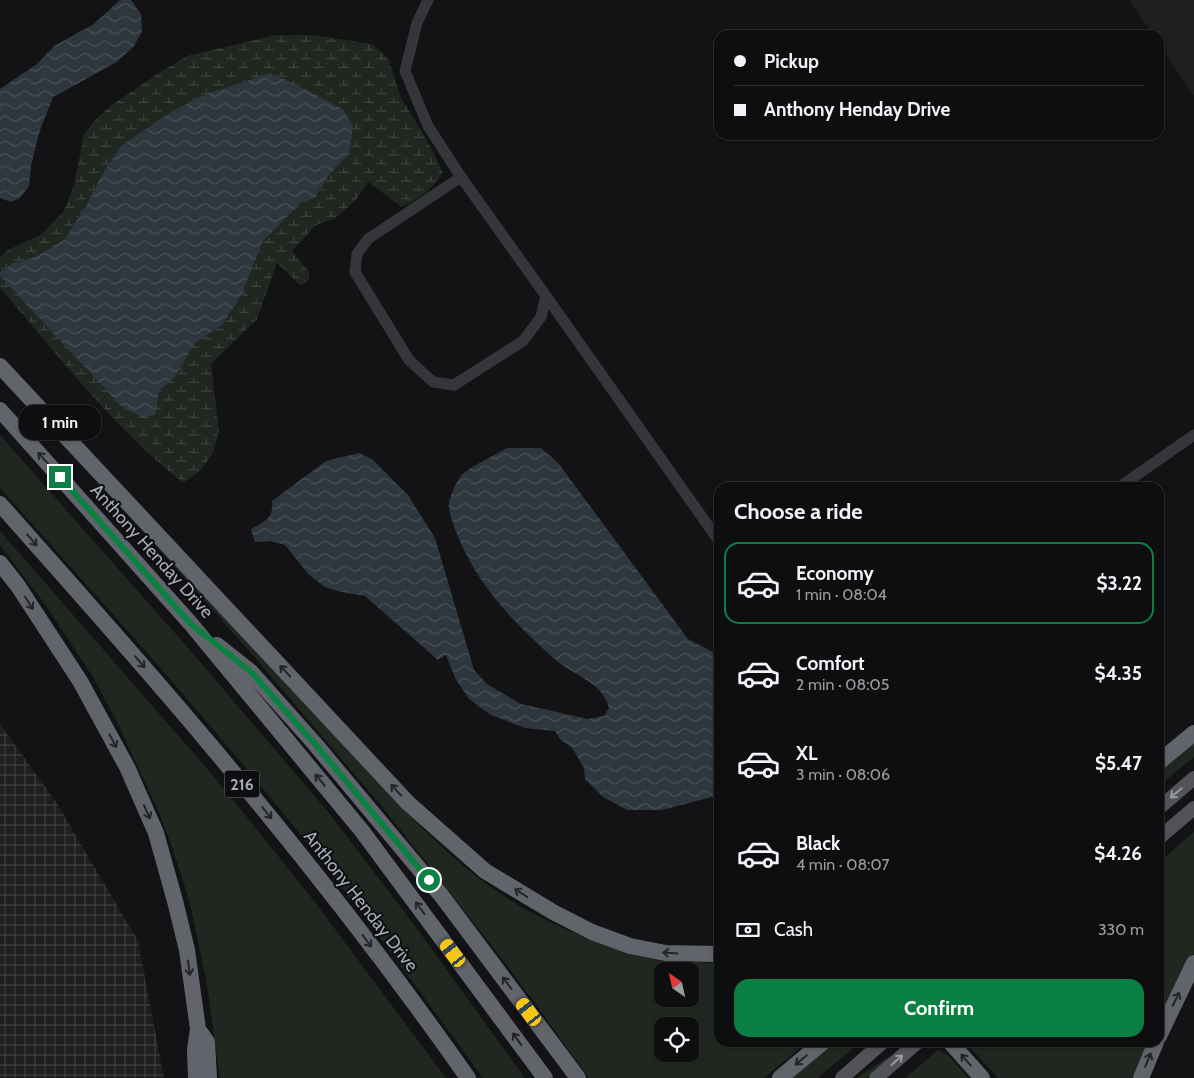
<!DOCTYPE html>
<html lang="en">
<head>
<meta charset="utf-8">
<style>
  :root { --surface:#0e0e10; --page:#171719; --text:#f1f3f6; --muted:#9b9c9f; --line:#2e2e30; --accent:#0b8043 }
  body { margin:0; font-family:Cabin,sans-serif; background:var(--page); color:var(--text); height:100vh; display:flex; flex-direction:column; font-size:19px; white-space:nowrap }
  * { box-sizing:border-box; margin:0 }
  p { font-size:16px; color:var(--muted) }
  .icon { flex:none; width:28px; height:28px; fill:none; stroke:currentColor; stroke-width:2; stroke-linecap:round; stroke-linejoin:round }
  .map { position:relative; flex:1; overflow:hidden }
  .sheet { position:absolute; left:714px; top:482px; width:450px; height:565px; display:flex; flex-direction:column; background:var(--surface); border-radius:15px; box-shadow:0 1px 4px #0004,0 0 0 1px var(--line) }
  .sheet>* { flex:none }
  .hud { position:absolute; left:714px; top:30px; width:450px; height:110px; border-radius:15px; box-shadow:0 1px 4px #0004,0 0 0 1px var(--line); display:grid; align-content:center; height:110px; padding:0 20px; background:var(--surface) }
  .needle { width:32px; rotate:326deg }
  .fabs { position:absolute; left:654px; top:962px; display:grid; gap:10px }
  .fabs a { display:grid; place-items:center; width:45px; height:45px; border-radius:10px; background:var(--surface); box-shadow:0 1px 4px #0004,0 0 0 1px var(--line); font-size:25px }
  .end { position:absolute; width:22px; height:22px; margin:-11px; border:6px solid #0b8043; background:#fff; box-shadow:0 0 0 2px #fff }
  .from { border-radius:50% }
  .bubble { position:absolute; height:35px; border-radius:15px; background:var(--surface); box-shadow:0 1px 4px #0004,0 0 0 1px var(--line); font-size:16px; font-weight:700; line-height:35px; text-align:center }
  .car { position:absolute; width:15px; height:30px; margin:-15px -8px; border-radius:6px; box-shadow:0 0 4px 1px #0007; background:linear-gradient(#f5c518 24%,#345 0 40%,#f5c518 0 76%,#345 0 86%,#f5c518 0) }
  .hud b { display:flex; align-items:center; gap:18px; height:48px; font-size:19px }
  .hud b+b { border-top:1px solid var(--line) }
  .hud i { width:12px; height:12px; background:var(--text) }
  ul { padding:0; list-style:none }
  li { display:flex; align-items:center; gap:15px; height:82px; margin:0 10px 8px; padding:0 10px; border:2px solid transparent; border-radius:15px }
  li div { flex:1 }
  li b { display:block; font-size:19px }
  li em { font-style:normal; font-weight:700 }
  li.active { border-color:var(--accent) }
  li>.icon { width:45px; height:45px; stroke-width:1.5 }
  h2 { padding:0 20px; font-size:22px; line-height:60px }
  .pay { display:flex; align-items:center; gap:12px; height:55px; padding:0 20px; font-size:19px }
  .pay p { margin-inline-start:auto }
  .action { display:flex; gap:10px; margin-top:auto; padding:10px 20px }
  .action a { flex:1; height:58px; border-radius:15px; background:var(--accent); color:#fff; font-size:20px; font-weight:700; line-height:58px; text-align:center }
  .map>svg:first-child { display:block }
  .built { fill:#1f1f22 }
  .industrial { fill:url(#industrial-grid) }
  .green { fill:#202720; fill-rule:evenodd }
  .wetland { fill:url(#wetland-marsh) }
  .water { fill:url(#water-waves) }
  .lines { fill:none; stroke-linecap:round; stroke-linejoin:round }
  .minor { stroke:#343639; stroke-width:11 }
  .major { stroke:#515358; stroke-width:14 }
  .highway { stroke:#61646a; stroke-width:16 }
  .oneway { stroke:#232426 }
  .oneway2 { stroke:#9499a2 }
  .route { stroke:#0b8043; stroke-width:6 }
  .labels { text-anchor:middle; stroke-width:4; stroke-linejoin:round; paint-order:stroke }
  .shield { fill:#0e0e10; stroke:#787c83; stroke-width:1 }
  .shield-label { font-size:16px; font-weight:bold; fill:#a5abb4 }
  .street-label { font-size:18px; fill:#a5abb4; stroke:#0e0e10 }
</style>
</head>
<body>
<div class="map">
<svg width="1194" height="1078" viewBox="0 0 1194 1078">
  <defs>
    <pattern id="industrial-grid" width="8" height="8" patternUnits="userSpaceOnUse" patternTransform="scale(1.25)"><rect width="8" height="8" fill="#1f1f22"/><path d="M0 4h8M4 0v8" fill="none" stroke="#3d3d40"/></pattern>
    <pattern id="wetland-marsh" width="20" height="14" patternUnits="userSpaceOnUse" patternTransform="scale(1.25)"><rect width="20" height="14" fill="#202720"/><path d="M1 5h8M5 5V1M11 12h8M15 12V8" fill="none" stroke="#3d443e"/></pattern>
    <pattern id="water-waves" width="16" height="10" patternUnits="userSpaceOnUse" patternTransform="scale(1.25)"><rect width="16" height="10" fill="#2d373d"/><path d="M0 5q4-4 8 0t8 0" fill="none" stroke="#485157"/></pattern>
  </defs>
  <rect width="100%" height="100%" fill="#131315"/>
  <path class="built" d="M1129 0H1194V96L1159 44V35H1153Z"/>
  <path class="industrial" d="M0 724 56 802 138 941 164 1078H0Z"/>
  <path class="green" d="M0 435 189 649 329 813 415 926 525 1078H483C431 1007 379 935 325 866 223 735 111 612 0 488Z
    M0 531 204 765 259 832 314 901 446 1078H220L206 978 189 900 171 844 158 810 117 722 93 677 44 603 0 545Z
    M151 540C161 548 170 560 180 570 199 591 219 612 239 633 279 676 318 718 358 760 396 801 433 843 477 877 544 929 633 962 719 963V1042L806 1043 764 1078H589L506 964 384 809 251 653ZM662 971H690V999H662ZM662 1026H690V1054H662Z
    M1194 742V757L1159 786V770Z
    M1194 832V953L1159 1023V862Z
    M827 1043H859L818 1078H785Z
    M966 1043H1149L1132 1078H998Z
    M938 1050 950 1057 969 1078H905Z
    M887 1058 888 1060 867 1078H856Z"/>
  <path class="wetland" d="M276 35H312L372 44 388 58 401 98 424 135 443 172C431 191 422 197 402 207L368 182 355 201 334 219 316 225 292 251 309 272V279L305 283 300 285 277 263 257 319 211 364 219 431 213 453 200 471 183 483C113 427 58 355 0 288V276L122 406 159 391 175 377 195 343 222 325 241 296 263 241 301 203 315 198 330 174 349 154 343 109 291 82 270 73 121 146 101 176 87 204 65 239 35 257 13 263 0 272V257L8 250 42 234 64 211 74 185 84 134 96 119 112 105 162 71 187 56Z"/>
  <path class="water" d="M120 0H131L141 14 142 32 134 46 117 62 53 97 39 133 31 166 29 186 20 198 11 202 0 198V89L37 64 54 46 94 24Z
    M270 73 291 82 343 109 353 126 349 154 330 174 315 198 301 203 263 241 241 296 222 325 195 343 175 377 159 391 155 415 142 417 122 407 0 276V272L13 263 35 257 65 239 87 204 101 176 121 146 165 116 199 97Z
    M507 448H541L559 464 688 639 713 652 719 651V795L662 810H627L603 797 585 779 584 768 573 749 560 739 555 731 525 728 491 715 469 699 456 680 446 655 438 660 365 596 341 592 325 587 309 575 285 545 270 541 255 542 251 529C265 522 274 517 272 501L326 461 359 453 372 459 408 495 435 538 474 670 487 684 521 704 588 719 604 716 609 708C603 683 575 676 557 661 514 624 475 583 455 529 453 522 448 511 449 504 450 495 456 483 461 476 467 468 497 454 507 448Z"/>
  <g class="lines">
    <path class="minor" d="M428 0 417 23 405 71 428 126 461 177 546 296 541 317 523 341 454 385 433 382 409 360 355 272 357 254 368 239 461 177
      M546 296 719 541
      M1118 488 1194 435"/>
    <path class="major" d="M1159 808 1194 778
      M1159 838 1194 808
      M842 1078 883 1042
      M876 1078 918 1042"/>
    <path class="highway" d="M0 366 408 803 485 871 553 912 592 932 630 946 666 953 719 954
      M0 410 191 624 362 831 545 1078
      M0 504C69 582 139 660 206 740 298 849 386 961 468 1078
      M0 563 18 586 80 681 127 767 156 833 175 901 187 950 198 1029 195 1050 196 1078
      M217 645 251 672 315 744 441 895 578 1078
      M1159 762 1194 733
      M198 1029 207 1042 209 1078
      M1159 1036 1194 963
      M950 1042 982 1078
      M780 1078 823 1042
      M1141 1078 1156 1042"/>
  </g>
  <defs><path id="oneway-shaft" d="M-6 0H5M1.5-3L5.5 0L1.5 3" fill="none" stroke-width="1.6" stroke-linecap="round" stroke-linejoin="round" transform="scale(1.25)"/></defs>
  <g class="oneway">
    <use href="#oneway-shaft" transform="translate(43 458) rotate(-132)"/>
    <use href="#oneway-shaft" transform="translate(32 540) rotate(49)"/>
    <use href="#oneway-shaft" transform="translate(29 603) rotate(57)"/>
    <use href="#oneway-shaft" transform="translate(140 662) rotate(49)"/>
    <use href="#oneway-shaft" transform="translate(285 671) rotate(-133)"/>
    <use href="#oneway-shaft" transform="translate(113 741) rotate(62)"/>
    <use href="#oneway-shaft" transform="translate(320 780) rotate(-130)"/>
    <use href="#oneway-shaft" transform="translate(396 790) rotate(-133)"/>
    <use href="#oneway-shaft" transform="translate(147 812) rotate(66)"/>
    <use href="#oneway-shaft" transform="translate(267 813) rotate(51)"/>
    <use href="#oneway-shaft" transform="translate(521 893) rotate(-148)"/>
    <use href="#oneway-shaft" transform="translate(420 908) rotate(-127)"/>
    <use href="#oneway-shaft" transform="translate(367 941) rotate(53)"/>
    <use href="#oneway-shaft" transform="translate(670 953) rotate(-176)"/>
    <use href="#oneway-shaft" transform="translate(189 968) rotate(82)"/>
    <use href="#oneway-shaft" transform="translate(507 983) rotate(-127)"/>
    <use href="#oneway-shaft" transform="translate(1176 999) rotate(-63)"/>
    <use href="#oneway-shaft" transform="translate(517 1039) rotate(-126)"/>
    <use href="#oneway-shaft" transform="translate(801 1060) rotate(140)"/>
    <use href="#oneway-shaft" transform="translate(966 1060) rotate(-131)"/>
    <use href="#oneway-shaft" transform="translate(1148 1060) rotate(-67)"/>
  </g>
  <g class="oneway2">
    <use href="#oneway-shaft" transform="translate(1176 793) rotate(140)"/>
    <use href="#oneway-shaft" transform="translate(897 1060) rotate(-41)"/>
  </g>
  <g class="lines">
    <path class="route" d="M60 477 191 624 251 672 315 744 429 880"/>
  </g>
  <g class="labels">
    <rect class="shield" x="224.5" y="770.5" width="35" height="27" rx="4"/>
    <g class="shield-label">
      <text x="242" y="790">216</text>
    </g>
    <g class="street-label">
      <text transform="translate(152 551) rotate(48)" y="6">Anthony Henday Drive</text>
      <text transform="translate(361 901) rotate(52)" y="6">Anthony Henday Drive</text>
    </g>
  </g>
</svg>
<div class="fabs">
<a><svg class="needle" viewBox="-14 -14 28 28"><path d="M0-13l5 13h-10z" fill="#e53935"/><path d="M0 13l5-13h-10z" fill="#9b9c9f"/></svg></a>
<a><svg class="icon" aria-label="locate" viewBox="0 0 24 24"><circle cx="12" cy="12" r="6"/><path d="M12 2v4M12 18v4M2 12h4M18 12h4"/></svg></a>
</div>
<i class="end from" style="left:429px;top:880px"></i>
<i class="end" style="left:60px;top:477px"></i>
<div class="bubble" style="left:19px;top:405px;width:82px">1 min</div>
<i class="car" style="left:453px;top:953px;rotate:323deg"></i>
<i class="car" style="left:529px;top:1012px;rotate:323deg"></i>
<div class="hud">
<b><i class="from"></i>Pickup</b>
<b><i></i>Anthony Henday Drive</b>
</div>
<section class="sheet">
<h2>Choose a ride</h2>
<ul>
<li class="active"><svg class="icon" aria-label="car" viewBox="0 0 24 24"><path d="M5 17H2v-5l4-1 3-4h7l3 4 3 1v5h-3M9 17h6M6 11h13"/><circle cx="7" cy="17" r="2"/><circle cx="17" cy="17" r="2"/></svg><div><b>Economy</b><p>1 min · 08:04</p></div><em>$3.22</em></li>
<li><svg class="icon" aria-label="car" viewBox="0 0 24 24"><path d="M5 17H2v-5l4-1 3-4h7l3 4 3 1v5h-3M9 17h6M6 11h13"/><circle cx="7" cy="17" r="2"/><circle cx="17" cy="17" r="2"/></svg><div><b>Comfort</b><p>2 min · 08:05</p></div><em>$4.35</em></li>
<li><svg class="icon" aria-label="car" viewBox="0 0 24 24"><path d="M5 17H2v-5l4-1 3-4h7l3 4 3 1v5h-3M9 17h6M6 11h13"/><circle cx="7" cy="17" r="2"/><circle cx="17" cy="17" r="2"/></svg><div><b>XL</b><p>3 min · 08:06</p></div><em>$5.47</em></li>
<li><svg class="icon" aria-label="car" viewBox="0 0 24 24"><path d="M5 17H2v-5l4-1 3-4h7l3 4 3 1v5h-3M9 17h6M6 11h13"/><circle cx="7" cy="17" r="2"/><circle cx="17" cy="17" r="2"/></svg><div><b>Black</b><p>4 min · 08:07</p></div><em>$4.26</em></li>
</ul>
<div class="pay"><svg class="icon" aria-label="cash" viewBox="0 0 24 24"><path d="M3 7h18v10H3z"/><circle cx="12" cy="12" r="2"/></svg>Cash<p>330 m</p></div>
<div class="action"><a>Confirm</a></div>
</section>
</div>
</body>
</html>
